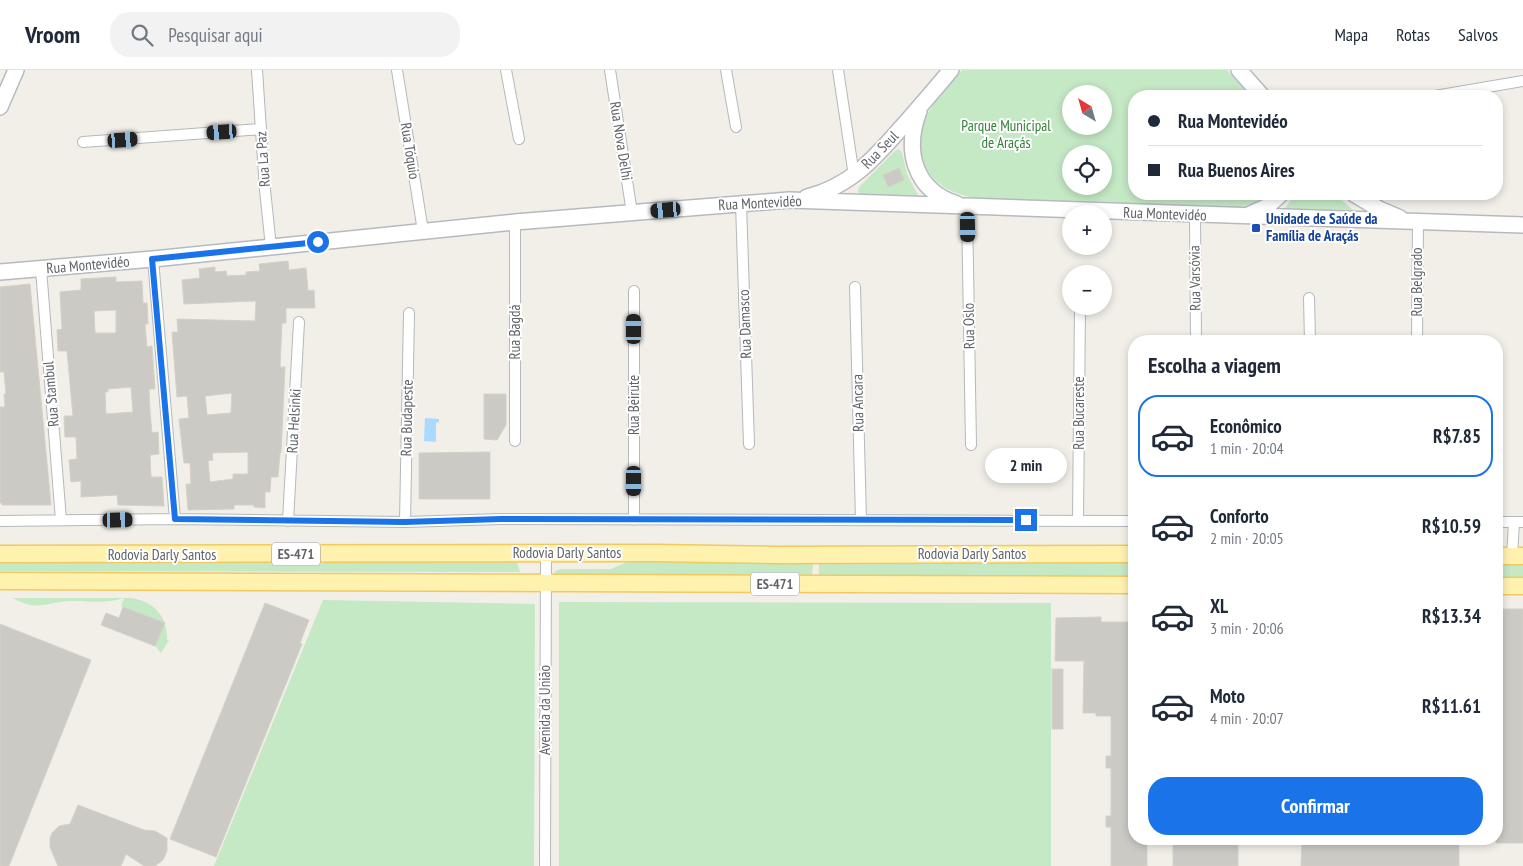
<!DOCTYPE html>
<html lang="pt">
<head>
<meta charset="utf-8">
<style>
  :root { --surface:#fff; --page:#f2f2f3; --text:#1f2937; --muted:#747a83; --line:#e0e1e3; --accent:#1a73e8 }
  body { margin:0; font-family:"PT Sans Narrow",sans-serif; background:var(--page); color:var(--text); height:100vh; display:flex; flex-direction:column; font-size:19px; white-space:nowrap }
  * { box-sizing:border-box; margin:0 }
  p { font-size:16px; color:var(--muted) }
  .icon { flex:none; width:28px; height:28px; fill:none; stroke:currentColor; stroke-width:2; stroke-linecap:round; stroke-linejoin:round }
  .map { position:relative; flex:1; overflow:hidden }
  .sheet { position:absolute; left:1128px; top:265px; width:375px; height:510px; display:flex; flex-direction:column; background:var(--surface); border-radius:20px; box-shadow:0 2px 8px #0003 }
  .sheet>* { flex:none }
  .banner { position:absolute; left:1128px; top:20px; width:375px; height:110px; border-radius:20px; box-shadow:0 2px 8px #0003; display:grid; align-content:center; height:110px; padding:0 20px; background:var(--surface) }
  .needle { width:32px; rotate:323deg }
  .tools { position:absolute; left:1062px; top:15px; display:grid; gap:10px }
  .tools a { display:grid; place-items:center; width:50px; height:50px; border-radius:50%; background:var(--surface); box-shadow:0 2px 8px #0003; font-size:25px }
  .end { position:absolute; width:22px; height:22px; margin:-11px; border:6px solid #1a73e8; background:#fff; box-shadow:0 0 0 2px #fff }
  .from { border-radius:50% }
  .bubble { position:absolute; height:35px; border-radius:18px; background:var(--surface); box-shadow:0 2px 8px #0003; font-size:16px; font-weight:700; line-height:35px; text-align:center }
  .car { position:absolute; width:15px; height:30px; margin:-15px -8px; border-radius:6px; box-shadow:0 0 4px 1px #0007; background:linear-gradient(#222 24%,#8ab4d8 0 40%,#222 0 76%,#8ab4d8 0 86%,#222 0) }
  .banner b { display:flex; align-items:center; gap:18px; height:48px; font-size:19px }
  .banner b+b { border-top:1px solid var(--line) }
  .banner i { width:12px; height:12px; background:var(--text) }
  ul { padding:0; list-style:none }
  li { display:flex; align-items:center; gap:15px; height:82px; margin:0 10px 8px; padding:0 10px; border:2px solid transparent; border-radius:20px }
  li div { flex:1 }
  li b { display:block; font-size:19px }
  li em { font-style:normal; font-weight:700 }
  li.selected { border-color:var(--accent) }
  li>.icon { width:45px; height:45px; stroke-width:1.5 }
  h2 { padding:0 20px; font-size:22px; line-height:60px }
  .button { display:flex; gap:10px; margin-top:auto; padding:10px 20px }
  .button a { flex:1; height:58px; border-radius:20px; background:var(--accent); color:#fff; font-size:20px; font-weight:700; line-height:58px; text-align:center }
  header { display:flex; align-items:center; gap:30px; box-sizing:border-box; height:70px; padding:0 25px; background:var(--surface); border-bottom:1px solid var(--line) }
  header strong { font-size:24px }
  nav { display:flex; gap:28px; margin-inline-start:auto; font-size:18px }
  .search { width:350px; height:45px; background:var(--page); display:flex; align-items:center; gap:12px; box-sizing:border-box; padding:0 18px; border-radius:20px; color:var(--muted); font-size:19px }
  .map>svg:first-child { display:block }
  .green { fill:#c5e8c5; fill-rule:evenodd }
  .water { fill:#aadaff }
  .building { fill:#cccac5; stroke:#d6d1c6; fill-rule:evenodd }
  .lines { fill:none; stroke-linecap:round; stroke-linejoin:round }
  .street-casing { stroke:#b5b8bc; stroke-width:12 }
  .secondary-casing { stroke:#b6babf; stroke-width:18 }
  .primary-casing { stroke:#f2c960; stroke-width:19 }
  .street { stroke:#fff; stroke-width:10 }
  .secondary { stroke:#fff; stroke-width:15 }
  .primary { stroke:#fff2af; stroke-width:16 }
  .route { stroke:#1a73e8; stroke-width:6 }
  .transit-dot { fill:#1a4fb4; stroke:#fff; stroke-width:2 }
  .labels { text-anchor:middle; stroke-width:4; stroke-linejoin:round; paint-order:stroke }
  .shield { fill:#fff; stroke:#8f9295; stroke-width:1 }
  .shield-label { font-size:14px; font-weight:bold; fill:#5f6368 }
  .park-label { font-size:15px; fill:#348238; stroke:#fff }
  .street-label { font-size:15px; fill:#5f6368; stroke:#fff }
  .transit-label { font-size:15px; font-weight:bold; fill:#164399; stroke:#fff; text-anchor:start }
</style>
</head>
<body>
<header>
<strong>Vroom</strong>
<div class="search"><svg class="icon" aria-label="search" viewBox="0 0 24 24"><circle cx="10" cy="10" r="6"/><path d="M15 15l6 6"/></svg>Pesquisar aqui</div>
<nav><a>Mapa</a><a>Rotas</a><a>Salvos</a></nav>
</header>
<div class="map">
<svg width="1523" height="796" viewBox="0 0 1523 796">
  <rect width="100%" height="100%" fill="#f1efe8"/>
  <path class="green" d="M962 0H1227L1250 26H1134V124H1269L1254 133 1236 138 975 128C930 121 906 86 928 43 937 27 951 14 962 0ZM1071 24H1104V56H1071ZM1071 84H1104V116H1071Z
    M899 79 902 83 907 104 919 127 918 128 860 124 858 122 859 117 895 81Z
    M1295 124H1335L1354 141 1286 139V137Z
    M0 490H515L518 495 520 502 0 501Z
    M627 492H813L812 506 554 505 555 501 561 499H611Z
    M819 492 1134 493V507L819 506Z
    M1496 495H1523V509H1496Z
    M12 528H131C154 531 168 547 167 570H169L161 583 155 576 164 553 121 536 124 528C104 534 92 531 73 531 44 531 42 543 12 528Z
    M323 530 535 534 534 796H214Z
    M559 532 1051 533V796H559Z"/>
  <path class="water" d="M425 348 439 349V352L436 353V372L424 371Z"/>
  <path class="building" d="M899 98 904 110 888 117 883 105Z
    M288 191 289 200 306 198 308 221 314 220 315 238H286V253H282L280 297H285L281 383H280L278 407H271L270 422H265V438L254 437V435H234V439L188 440 186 414H191L190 393H184L179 349 189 348 187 326 177 327 172 262H178L177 249 255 251 256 231 184 234 182 210 200 208 199 199 215 197V202L226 201 227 206 246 205V202L260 201 259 194ZM232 323 231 343 207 345 205 326ZM248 382V404H233V409L210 412 208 391 213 390 212 383Z
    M116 207V212L142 211 143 233H147L148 254H145L147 277 152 276 155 319H149L150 341 152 363 158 362 159 384 150 385 151 407H162L164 436 118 435 117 425 81 427V411L71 412 69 390 77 389 76 367H65L64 346H73L67 281H58L57 260 62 259 60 222 81 220V209ZM116 240V263H95L94 241ZM131 317 133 342 106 344 105 322H108V319Z
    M30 214 51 435H2V433H0V337H5L4 324H6L4 302H0V217Z
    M484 324H506V355L497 370 484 369Z
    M490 382V429H419V383Z
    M265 533 309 550 300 573 302 574 216 787 170 769Z
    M123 537 165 553 155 576 101 555 106 543 119 548Z
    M1496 539H1523V773H1496Z
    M1101 547V552H1134V769H1147V796H1111V757H1106V746H1111V698H1106V686H1111V646H1096V643H1083L1084 591H1055L1056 548Z
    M0 554 91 590 9 796H0Z
    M1052 599H1063V659H1052Z
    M78 735 144 760 155 761 167 768V781L163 790 155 796H144L126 784 121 796H58L50 777V768L52 763 59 756 70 754Z
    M1173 769H1238V796H1173Z
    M1302 769H1459V796H1301Z"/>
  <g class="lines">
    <g class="street-casing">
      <path id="street" d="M257 0 265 120 271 177
        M397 0 423 161
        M506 0 519 69
        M610 0 632 143
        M726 0 736 57
        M838 0 854 106
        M1435 26 1523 11
        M83 72 261 59
        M741 134 749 374
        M967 137 971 375
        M1195 145 1196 271
        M515 152V371
        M153 189 175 449
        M41 199 61 450
        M855 217 861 450
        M634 221V450
        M1309 228 1310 271
        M1417 271 1418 152
        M0 451 175 449 405 452 501 449 1134 451
        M288 451 299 252
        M1078 451 1080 236
        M405 452 409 243
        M1496 452H1523
        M1512 486 1514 452
        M545 796 546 483"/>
    </g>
    <g class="secondary-casing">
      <path id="secondary" d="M1239 0 1262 26
        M0 37 16 0
        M919 41C904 81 914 120 957 134
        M1354 124 1379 139 1400 148
        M807 127C849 117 874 89 901 58 918 39 934 20 951 0
        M1248 145 1268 136 1281 124
        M0 202 153 189 515 152 789 130 1523 155"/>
    </g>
    <g class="primary-casing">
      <path id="primary" d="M0 484 654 483 778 485 1134 484
        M1496 486H1523
        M0 511 1134 515
        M1496 516H1523"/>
    </g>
    <use href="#street" class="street"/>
    <use href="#secondary" class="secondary"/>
    <use href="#primary" class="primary"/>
  </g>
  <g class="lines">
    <path class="route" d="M318 172 152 189 175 449 405 452 501 449 1026 450"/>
  </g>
  <rect class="transit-dot" x="1251" y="153" width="10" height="10" rx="2.5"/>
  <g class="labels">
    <g class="shield">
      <rect x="272" y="472.5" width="48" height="23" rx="4"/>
      <rect x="751" y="502.5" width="48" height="23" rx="4"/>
    </g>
    <g class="shield-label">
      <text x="296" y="489">ES-471</text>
      <text x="775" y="519">ES-471</text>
    </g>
    <g class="park-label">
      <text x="1006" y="61">Parque Municipal<tspan x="1006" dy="17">de Araçás</tspan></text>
    </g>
    <g class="street-label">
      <text transform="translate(621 71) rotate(81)" y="5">Rua Nova Delhi</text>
      <text transform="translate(880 80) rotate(-46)" y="5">Rua Seul</text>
      <text transform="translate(410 81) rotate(81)" y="5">Rua Tóquio</text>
      <text transform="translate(263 89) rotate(-94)" y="5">Rua La Paz</text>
      <text transform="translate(760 133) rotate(-3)" y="5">Rua Montevidéo</text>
      <text transform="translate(1165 144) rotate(2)" y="5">Rua Montevidéo</text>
      <text transform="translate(88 195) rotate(-5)" y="5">Rua Montevidéo</text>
      <text transform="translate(1195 208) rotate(-91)" y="5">Rua Varsóvia</text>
      <text transform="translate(1417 212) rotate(-90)" y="5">Rua Belgrado</text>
      <text transform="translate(745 254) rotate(-92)" y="5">Rua Damasco</text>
      <text transform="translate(969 256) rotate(-91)" y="5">Rua Oslo</text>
      <text transform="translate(515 262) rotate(-90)" y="5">Rua Bagdá</text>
      <text transform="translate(51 324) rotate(-95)" y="5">Rua Stambul</text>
      <text transform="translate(858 333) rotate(-91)" y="5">Rua Ancara</text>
      <text transform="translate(634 335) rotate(-90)" y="5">Rua Beirute</text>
      <text transform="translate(1079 343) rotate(-90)" y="5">Rua Bucareste</text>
      <text transform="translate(407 348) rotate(-89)" y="5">Rua Budapeste</text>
      <text transform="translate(294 351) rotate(-87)" y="5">Rua Helsinki</text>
      <text x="567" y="488">Rodovia Darly Santos</text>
      <text x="972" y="489">Rodovia Darly Santos</text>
      <text x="162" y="490">Rodovia Darly Santos</text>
      <text transform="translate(545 640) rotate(-90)" y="5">Avenida da União</text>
    </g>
    <g class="transit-label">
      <text x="1266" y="154">Unidade de Saúde da<tspan x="1266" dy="17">Família de Araçás</tspan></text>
    </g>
  </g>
</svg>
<div class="tools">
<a><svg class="needle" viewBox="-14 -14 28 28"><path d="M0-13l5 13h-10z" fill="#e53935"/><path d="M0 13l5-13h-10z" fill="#747a83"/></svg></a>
<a><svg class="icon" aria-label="locate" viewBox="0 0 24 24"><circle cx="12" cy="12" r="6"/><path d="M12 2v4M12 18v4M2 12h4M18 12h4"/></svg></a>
<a>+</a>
<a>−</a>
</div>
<i class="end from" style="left:318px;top:172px"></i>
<i class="end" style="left:1026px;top:450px"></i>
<div class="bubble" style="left:985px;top:378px;width:82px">2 min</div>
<i class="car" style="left:222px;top:62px;rotate:266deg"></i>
<i class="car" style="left:123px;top:70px;rotate:86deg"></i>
<i class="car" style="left:666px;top:140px;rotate:265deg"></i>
<i class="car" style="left:968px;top:157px;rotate:179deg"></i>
<i class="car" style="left:634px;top:259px;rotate:0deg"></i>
<i class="car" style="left:634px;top:411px;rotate:180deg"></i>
<i class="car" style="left:118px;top:450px;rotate:89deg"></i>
<div class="banner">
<b><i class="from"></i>Rua Montevidéo</b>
<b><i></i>Rua Buenos Aires</b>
</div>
<section class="sheet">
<h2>Escolha a viagem</h2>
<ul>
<li class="selected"><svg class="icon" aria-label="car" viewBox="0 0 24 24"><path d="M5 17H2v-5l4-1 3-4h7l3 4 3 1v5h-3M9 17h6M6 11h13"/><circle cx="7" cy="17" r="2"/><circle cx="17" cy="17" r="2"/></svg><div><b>Econômico</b><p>1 min · 20:04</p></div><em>R$7.85</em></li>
<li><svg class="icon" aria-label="car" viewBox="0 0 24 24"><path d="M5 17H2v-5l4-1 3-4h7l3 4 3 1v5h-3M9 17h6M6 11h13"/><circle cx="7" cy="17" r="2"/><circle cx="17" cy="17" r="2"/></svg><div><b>Conforto</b><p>2 min · 20:05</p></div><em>R$10.59</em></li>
<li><svg class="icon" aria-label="car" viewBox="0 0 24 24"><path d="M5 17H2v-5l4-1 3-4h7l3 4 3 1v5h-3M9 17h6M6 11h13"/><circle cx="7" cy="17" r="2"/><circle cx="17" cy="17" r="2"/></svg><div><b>XL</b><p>3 min · 20:06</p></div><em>R$13.34</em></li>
<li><svg class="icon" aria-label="car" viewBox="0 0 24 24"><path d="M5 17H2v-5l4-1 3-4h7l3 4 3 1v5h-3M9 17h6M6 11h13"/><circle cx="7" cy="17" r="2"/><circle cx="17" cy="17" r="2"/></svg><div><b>Moto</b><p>4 min · 20:07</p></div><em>R$11.61</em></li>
</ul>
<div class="button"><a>Confirmar</a></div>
</section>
</div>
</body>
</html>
